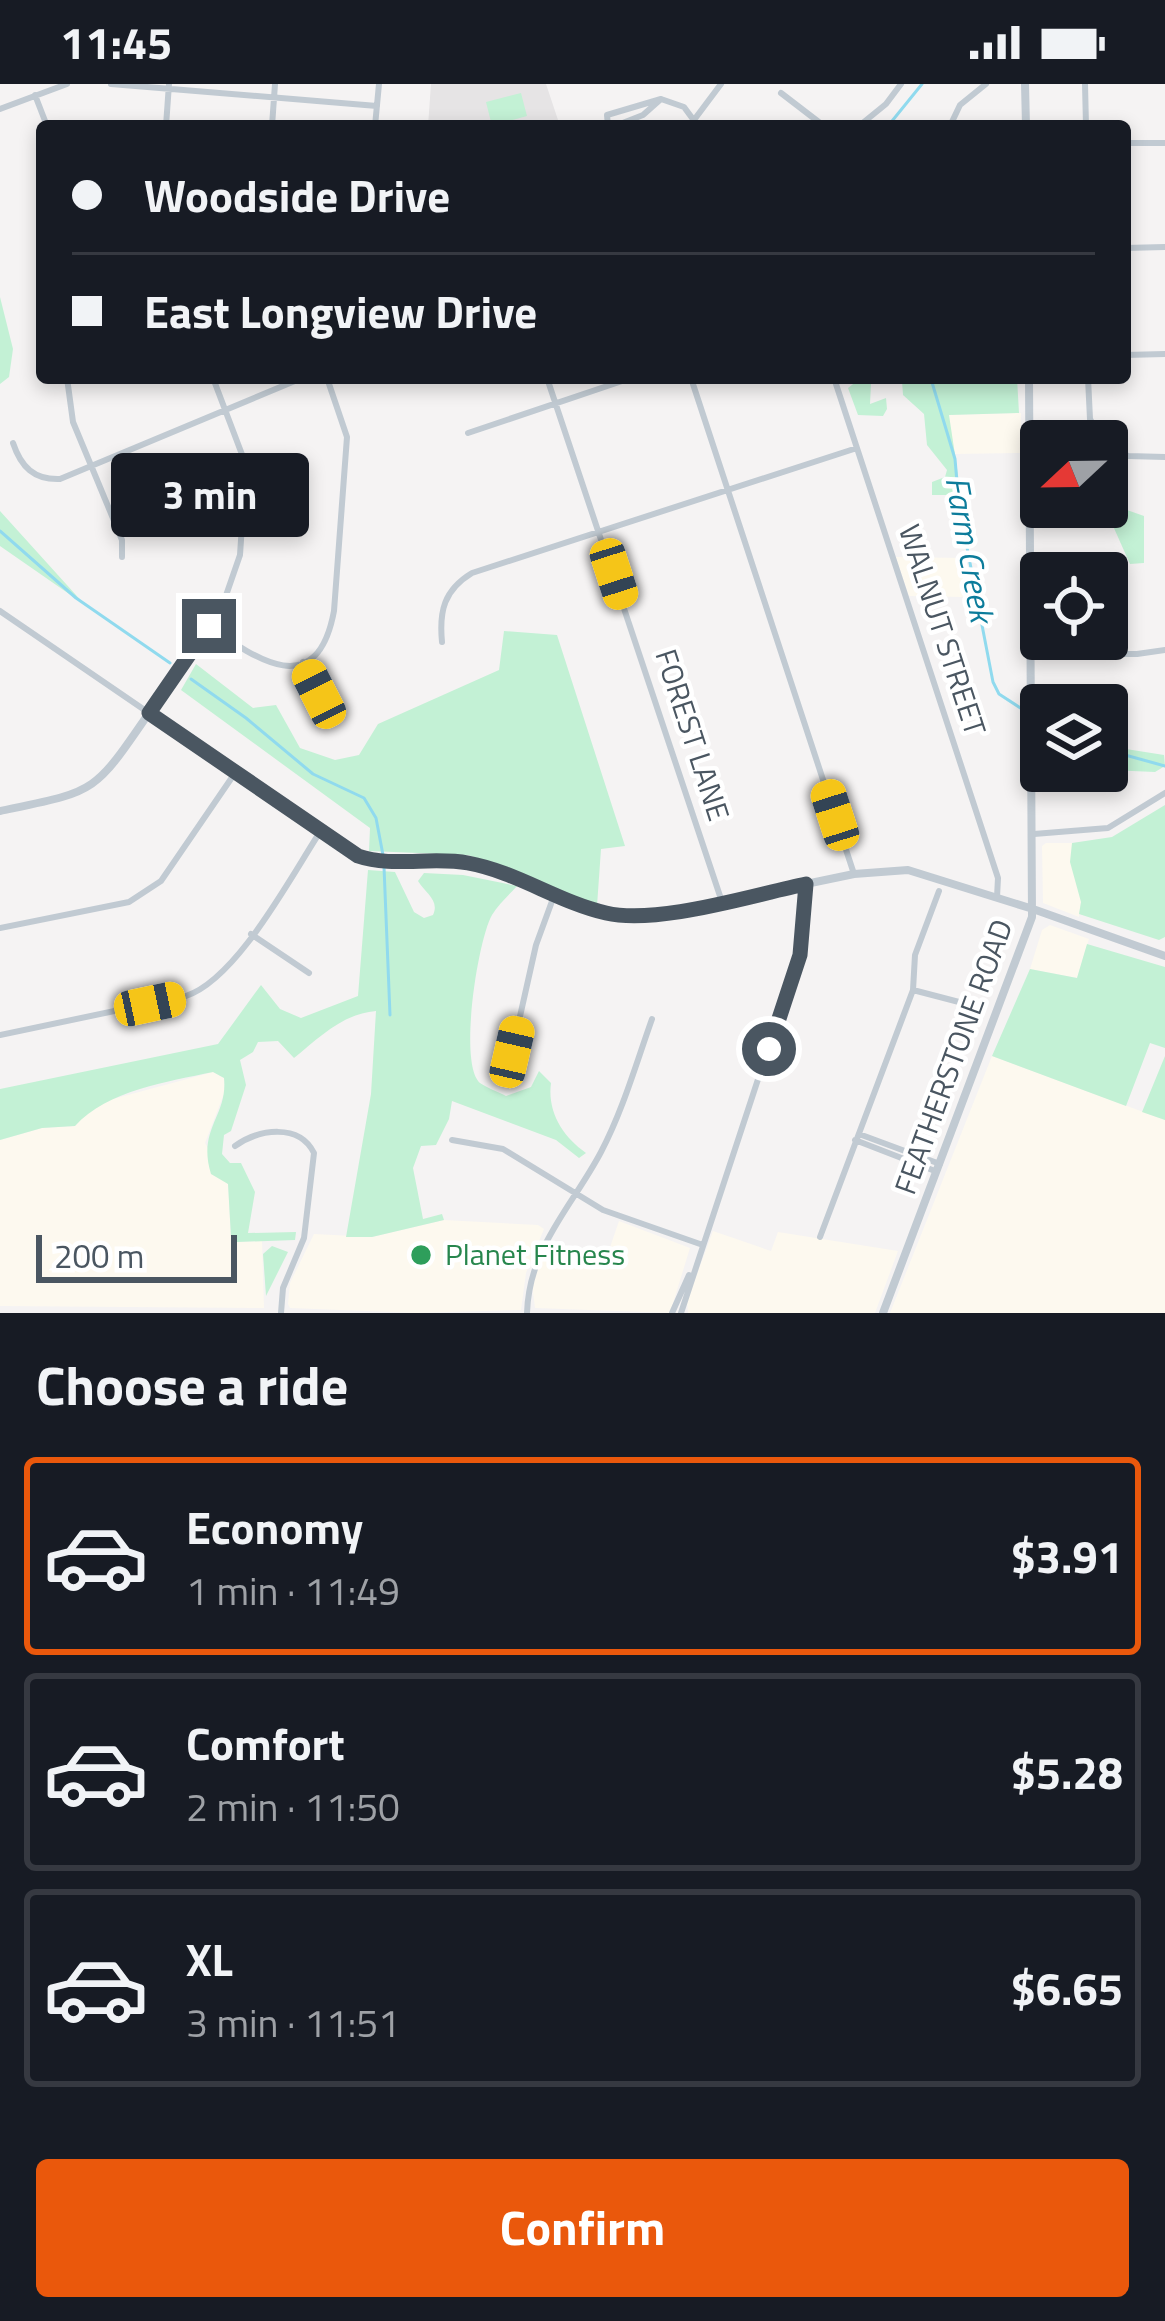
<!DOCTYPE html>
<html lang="en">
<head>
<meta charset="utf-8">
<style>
  :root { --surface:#171b24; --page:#242831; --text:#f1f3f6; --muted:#9ea1a6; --line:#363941; --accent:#ea580c }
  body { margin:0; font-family:"Titillium Web",sans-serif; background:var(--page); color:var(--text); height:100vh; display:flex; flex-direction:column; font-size:45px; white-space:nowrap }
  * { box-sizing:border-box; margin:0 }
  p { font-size:39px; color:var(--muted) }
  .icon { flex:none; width:66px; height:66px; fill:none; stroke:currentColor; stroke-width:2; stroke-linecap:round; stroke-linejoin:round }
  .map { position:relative; height:1229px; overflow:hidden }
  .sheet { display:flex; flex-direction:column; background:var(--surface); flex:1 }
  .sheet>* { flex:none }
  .guide { position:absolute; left:36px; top:36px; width:1095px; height:264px; border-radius:12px; box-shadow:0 6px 18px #0003; display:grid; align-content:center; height:264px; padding:0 36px; background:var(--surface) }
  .needle { width:78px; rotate:248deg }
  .tools { position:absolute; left:1020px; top:336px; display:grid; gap:24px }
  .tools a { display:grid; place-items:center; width:108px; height:108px; border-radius:12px; background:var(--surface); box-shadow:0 6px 18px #0003; font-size:60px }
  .scale { position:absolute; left:36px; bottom:30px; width:201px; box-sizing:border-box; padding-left:12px; border:6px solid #4a5661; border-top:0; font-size:33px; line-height:42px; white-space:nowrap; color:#4a5661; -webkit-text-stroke:9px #fff; paint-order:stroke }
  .end { position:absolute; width:54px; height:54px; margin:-27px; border:15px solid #4a5661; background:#fff; box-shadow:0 0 0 6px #fff }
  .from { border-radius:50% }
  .bubble { position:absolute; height:84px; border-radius:12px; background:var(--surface); box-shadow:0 6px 18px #0003; font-size:39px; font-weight:700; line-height:84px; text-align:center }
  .car { position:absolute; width:36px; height:72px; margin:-36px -18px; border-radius:15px; box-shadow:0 0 9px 3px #0007; background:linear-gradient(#f5c518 24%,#345 0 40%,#f5c518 0 76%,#345 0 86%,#f5c518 0) }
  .guide b { display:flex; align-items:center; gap:42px; height:114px; font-size:45px }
  .guide b+b { border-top:3px solid var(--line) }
  .guide i { width:30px; height:30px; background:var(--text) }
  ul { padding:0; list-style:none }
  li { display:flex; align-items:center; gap:36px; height:198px; margin:0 24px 18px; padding:0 12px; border:6px solid var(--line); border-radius:12px }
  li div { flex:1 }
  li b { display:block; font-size:45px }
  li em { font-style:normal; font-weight:700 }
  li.on { border-color:var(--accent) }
  li>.icon { width:108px; height:108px; stroke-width:1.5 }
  h2 { padding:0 36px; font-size:54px; line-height:144px }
  .button { display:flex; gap:24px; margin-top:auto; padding:24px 36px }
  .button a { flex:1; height:138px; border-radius:12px; background:var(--accent); color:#fff; font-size:48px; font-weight:700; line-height:138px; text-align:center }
  .status { display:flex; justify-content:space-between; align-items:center; height:84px; padding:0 60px; background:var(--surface); direction:ltr }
  .status svg { height:33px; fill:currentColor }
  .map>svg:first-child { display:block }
  .commercial { fill:#fdf9ef }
  .education { fill:#e6e4e5 }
  .green { fill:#c3f1d5 }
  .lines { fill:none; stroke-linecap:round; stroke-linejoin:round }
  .stream { stroke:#90daee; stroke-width:3 }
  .minor { stroke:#c1cad2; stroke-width:6 }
  .tertiary { stroke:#c1cad2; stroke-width:8 }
  .route { stroke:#4a5661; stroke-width:15 }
  .leisure-dot { fill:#2e9e5b; stroke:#fff; stroke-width:4.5 }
  .labels { text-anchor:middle; stroke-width:9; stroke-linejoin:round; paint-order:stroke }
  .street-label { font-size:30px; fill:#4a5661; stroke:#fff }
  .leisure-label { font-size:30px; fill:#27864d; stroke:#fff; text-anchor:start }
  .water-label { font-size:33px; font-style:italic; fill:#0c7c9b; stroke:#fff }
</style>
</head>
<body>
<div class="status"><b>11:45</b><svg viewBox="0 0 49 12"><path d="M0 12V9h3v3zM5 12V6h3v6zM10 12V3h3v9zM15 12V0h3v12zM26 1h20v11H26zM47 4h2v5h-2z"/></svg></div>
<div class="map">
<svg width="1165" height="1229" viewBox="0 0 1165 1229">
  <rect width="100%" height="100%" fill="#f5f3f3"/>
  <path class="commercial" d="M1021 329 1020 369 955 370 948 331Z
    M896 473 963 474V513L909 512Z
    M1046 759H1072L1081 818 1079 833 1043 819 1042 762Z
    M1050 841 1089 855 1077 894 1030 885 1042 846Z
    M992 972 1165 1036V1229H890Z
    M213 988 224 994 225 1007 205 1059 228 1100 231 1153 237 1158 262 1157 264 1224 0 1222V1056L42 1044 75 1042 89 1026 113 1015Z
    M444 1136 538 1141 544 1145 526 1189 521 1226 416 1229 290 1224 288 1220 290 1199 314 1150 372 1153Z
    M619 1137 690 1164 670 1229 535 1224 532 1200 546 1164 574 1181H604Z
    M713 1147 771 1167 778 1148 898 1167 875 1229H688L687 1217Z"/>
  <path class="education" d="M431 0H546L560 42H428Z"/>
  <path class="green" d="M521 9 527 32 509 37 510 42H492L486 18Z
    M0 213 13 265 9 293 0 300Z
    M1017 294 1019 329 949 331 961 411H932V398L945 393 947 386 927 361 924 330 903 311 902 297Z
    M857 297 871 300 870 320 886 314 887 325 883 332 858 331 848 304Z
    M1107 404 1127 426 1144 432V479L1130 480 1109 433 1094 423H1107Z
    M0 426V427L85 521 0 462Z
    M504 547 557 551 625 762 601 765 597 822 519 788 468 771 369 767 370 744 181 606 196 580 253 624 276 621 300 664 335 676 359 671 378 640 499 586Z
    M1107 662 1164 671 1165 682 1155 688 1109 686Z
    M1165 721V853L1159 856 1079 830 1081 818 1070 778 1072 759 1112 753Z
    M368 786 395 788 414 828 424 834 433 831C440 816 425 809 418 797L424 789 463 791 517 802C509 811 498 821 492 831 478 855 458 980 480 999 487 1004 499 1008 506 1012L531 1003 539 987 551 999C547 1028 563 1053 586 1069L579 1074 556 1056 452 1017 449 1035 436 1061 421 1062 413 1084 423 1135 442 1130 444 1136 372 1153H346L371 1010 376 927C342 930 320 953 294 974L278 957 258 958 253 968 240 976 246 1001 231 1047 224 1051 222 1070 230 1079H241L255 1108 248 1149 296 1148 295 1156 237 1158 231 1153 228 1100 211 1090C197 1045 228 1032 224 994L213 988C167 998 108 1006 75 1042L42 1044 0 1056V1005L218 960 261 901 280 925 301 934 358 912Z
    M1087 860 1165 883V964L1150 959 1126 1022 992 972 1030 885 1077 894Z
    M1165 972V1036L1142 1028Z
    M272 1162 288 1168 266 1212 263 1170Z"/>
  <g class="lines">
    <path class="stream" d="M888 42 922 0
      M931 295 955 375 959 422 993 598 999 610 1022 625
      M0 447 76 514 170 579
      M191 595 246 634 313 690 364 714 376 734 383 771
      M1107 666 1165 682
      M384 783 390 931"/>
    <path class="minor" d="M111 0 377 22
      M1085 0 1086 42
      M781 9 824 42
      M35 11 47 42
      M661 15 684 23 698 42
      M0 25 67 0
      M694 36 721 0
      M166 42 169 0
      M272 42 275 0
      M375 42 379 0
      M608 42 607 31 661 15 643 31 615 42
      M859 42 886 20 901 0
      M950 42 960 21 986 0
      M1125 59H1165
      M1125 164 1165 163
      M1125 271 1165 270
      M67 294 73 338 122 456V473
      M547 294 722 818
      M691 294 854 790
      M834 294 998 794 997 813
      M1088 294 1090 335 1102 357
      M468 349 631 294
      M13 359C21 383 34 396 60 395L302 294
      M1107 362 1128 372 1165 373
      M0 527 149 629 222 523 240 471 246 381 213 294
      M209 542C257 576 317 618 334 527L347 353 327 294
      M442 558C439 527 444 506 472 489L857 364
      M1032 570H1137L1165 566
      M303 578 330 632
      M1034 750 1108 744 1165 709
      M0 844 129 818 161 797 235 689
      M251 850 309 889
      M913 906 982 924
      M0 951 186 912C237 895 290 794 320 748
      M512 968 536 861 555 809
      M859 1050 940 1080
      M452 1056 503 1065 603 1126 700 1160
      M855 1056 935 1087
      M235 1062C259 1045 299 1039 314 1069L304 1154 283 1204 281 1229
      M820 1153 913 906 915 871 939 807
      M527 1229C529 1163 572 1123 601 1068 623 1026 636 980 652 935
      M672 1229 689 1191
      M681 1229 799 871 806 800"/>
    <path class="tertiary" d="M1025 0 1026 42
      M0 727C96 707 93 711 149 629L366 775 465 778 516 793 600 828 628 832 681 826 854 790 908 786 1033 825 1165 872
      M883 1229 1032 833 1029 294"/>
  </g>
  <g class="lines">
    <path class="route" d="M209 542 149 629 358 772C392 784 432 772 468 779 517 788 558 818 606 829 658 841 752 811 806 800L800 871 769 965"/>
  </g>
  <circle class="leisure-dot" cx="421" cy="1171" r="12"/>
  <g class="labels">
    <g class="street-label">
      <text transform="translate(942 546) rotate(72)" y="10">WALNUT STREET</text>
      <text transform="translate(692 651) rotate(72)" y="10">FOREST LANE</text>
      <text transform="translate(954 973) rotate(-70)" y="10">FEATHERSTONE ROAD</text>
    </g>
    <g class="leisure-label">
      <text x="445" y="1181">Planet Fitness</text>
    </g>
    <g class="water-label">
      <text transform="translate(970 465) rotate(80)" y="12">Farm Creek</text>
    </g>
  </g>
</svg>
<div class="tools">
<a><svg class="needle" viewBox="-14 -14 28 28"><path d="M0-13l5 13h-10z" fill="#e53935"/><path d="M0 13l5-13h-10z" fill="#9ea1a6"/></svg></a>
<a><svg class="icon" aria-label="locate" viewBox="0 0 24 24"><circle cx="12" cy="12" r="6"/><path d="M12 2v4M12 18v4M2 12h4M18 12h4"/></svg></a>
<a><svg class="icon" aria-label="layers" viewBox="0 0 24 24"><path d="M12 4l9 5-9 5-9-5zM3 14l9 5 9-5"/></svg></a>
</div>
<div class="scale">200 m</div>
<i class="end from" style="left:769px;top:965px"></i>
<i class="end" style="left:209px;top:542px"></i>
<div class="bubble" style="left:111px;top:369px;width:198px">3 min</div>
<i class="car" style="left:614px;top:490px;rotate:162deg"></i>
<i class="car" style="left:319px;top:610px;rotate:333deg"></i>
<i class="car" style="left:835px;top:731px;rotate:342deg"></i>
<i class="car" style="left:150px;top:920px;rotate:78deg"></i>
<i class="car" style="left:512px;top:968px;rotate:13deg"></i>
<div class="guide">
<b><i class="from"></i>Woodside Drive</b>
<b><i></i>East Longview Drive</b>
</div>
</div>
<section class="sheet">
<h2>Choose a ride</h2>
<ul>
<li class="on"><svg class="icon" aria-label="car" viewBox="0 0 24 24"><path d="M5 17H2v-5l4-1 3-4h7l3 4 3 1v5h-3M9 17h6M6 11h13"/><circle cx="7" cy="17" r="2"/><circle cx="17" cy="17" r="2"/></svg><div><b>Economy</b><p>1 min · 11:49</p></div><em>$3.91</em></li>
<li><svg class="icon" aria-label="car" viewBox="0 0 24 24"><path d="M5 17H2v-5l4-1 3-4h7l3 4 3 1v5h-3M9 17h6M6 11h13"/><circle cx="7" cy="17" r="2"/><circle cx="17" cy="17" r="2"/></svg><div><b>Comfort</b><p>2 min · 11:50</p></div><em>$5.28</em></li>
<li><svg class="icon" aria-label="car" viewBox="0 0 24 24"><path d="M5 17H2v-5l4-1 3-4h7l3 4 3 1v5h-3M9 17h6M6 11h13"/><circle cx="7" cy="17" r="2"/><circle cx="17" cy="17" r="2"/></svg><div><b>XL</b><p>3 min · 11:51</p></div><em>$6.65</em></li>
</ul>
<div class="button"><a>Confirm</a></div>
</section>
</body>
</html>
